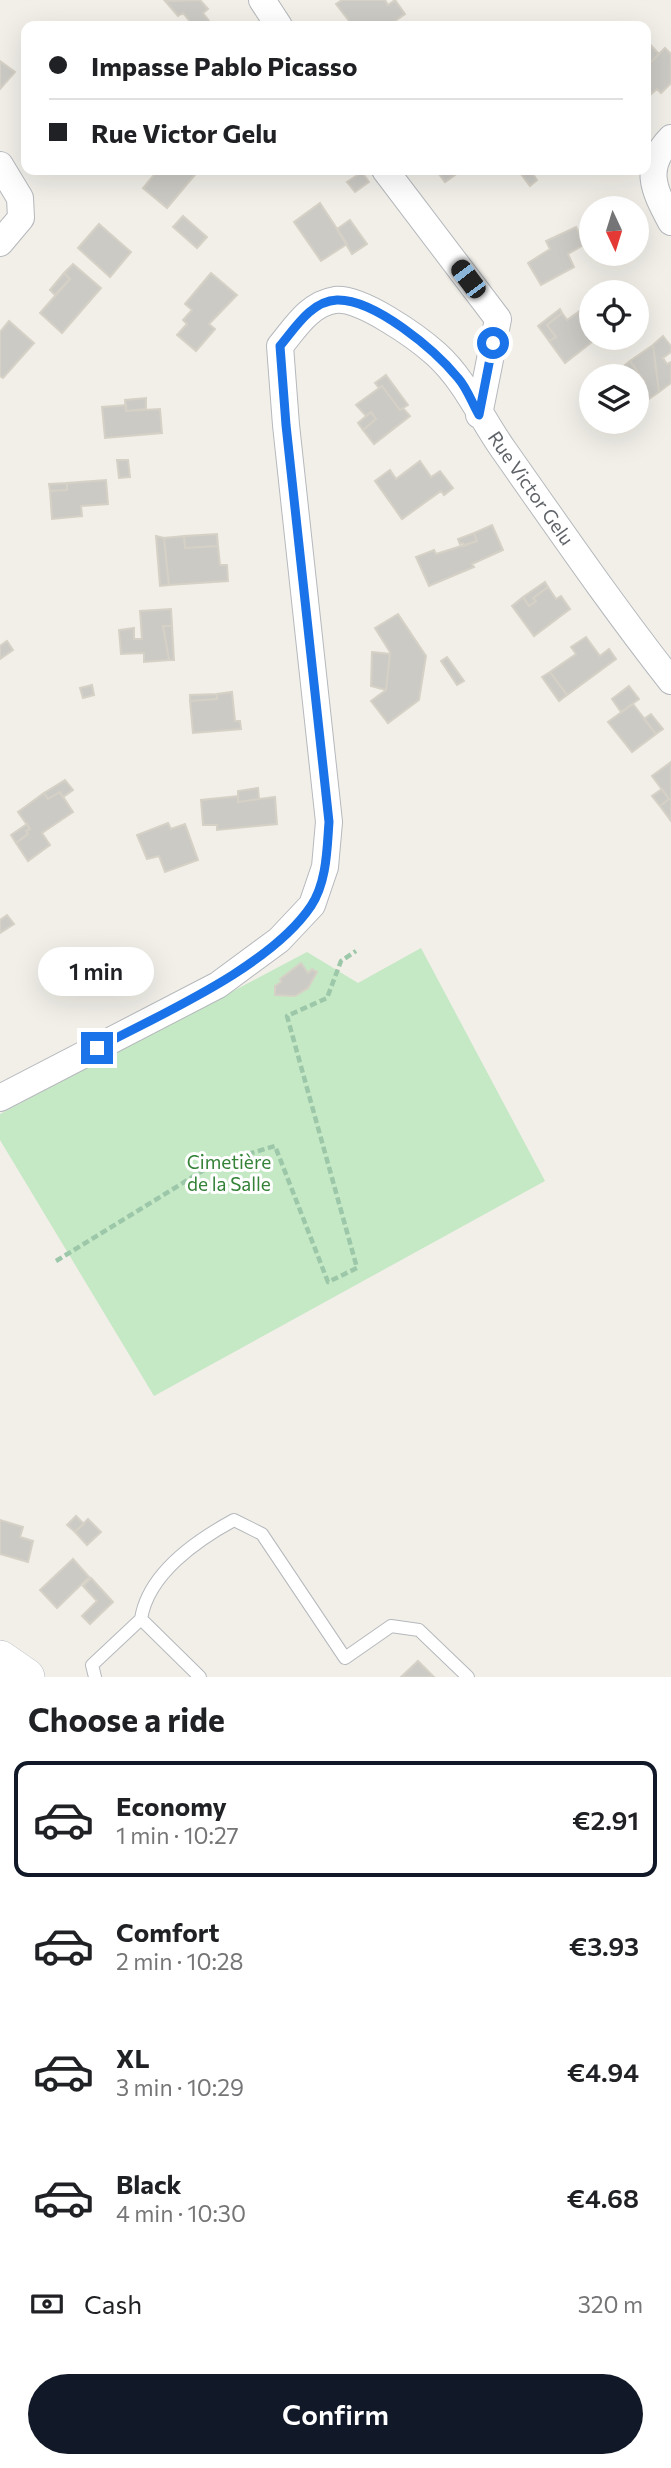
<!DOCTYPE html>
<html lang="en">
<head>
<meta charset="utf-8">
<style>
  :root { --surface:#fff; --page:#f2f2f2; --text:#202124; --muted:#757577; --line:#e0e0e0; --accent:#111827 }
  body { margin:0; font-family:Commissioner,sans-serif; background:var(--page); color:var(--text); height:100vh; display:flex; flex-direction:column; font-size:26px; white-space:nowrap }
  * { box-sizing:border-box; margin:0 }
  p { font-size:23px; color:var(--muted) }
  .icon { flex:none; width:38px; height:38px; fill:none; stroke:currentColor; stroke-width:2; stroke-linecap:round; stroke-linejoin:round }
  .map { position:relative; height:1677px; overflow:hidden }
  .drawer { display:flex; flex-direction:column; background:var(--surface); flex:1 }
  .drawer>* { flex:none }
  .guide { position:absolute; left:21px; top:21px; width:630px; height:154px; border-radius:14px; box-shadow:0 7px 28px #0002; display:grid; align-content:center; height:154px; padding:0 28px; background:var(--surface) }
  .needle { width:46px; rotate:176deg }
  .buttons { position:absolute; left:579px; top:196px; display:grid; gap:14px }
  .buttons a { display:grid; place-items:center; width:70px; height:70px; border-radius:50%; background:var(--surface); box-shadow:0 7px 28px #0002; font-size:35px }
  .end { position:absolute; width:32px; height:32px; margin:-16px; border:9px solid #1a73e8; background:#fff; box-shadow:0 0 0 4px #fff }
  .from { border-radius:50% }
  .bubble { position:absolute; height:49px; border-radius:24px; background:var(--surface); box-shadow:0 7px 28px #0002; font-size:23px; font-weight:600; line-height:49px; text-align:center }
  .car { position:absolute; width:21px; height:42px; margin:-21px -10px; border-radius:9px; box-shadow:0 0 5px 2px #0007; background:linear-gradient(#222 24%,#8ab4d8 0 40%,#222 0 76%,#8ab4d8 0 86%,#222 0) }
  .guide b { display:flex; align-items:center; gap:24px; height:66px; font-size:26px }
  .guide b+b { border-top:2px solid var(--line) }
  .guide i { width:18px; height:18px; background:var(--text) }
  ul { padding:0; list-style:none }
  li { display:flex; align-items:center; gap:21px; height:116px; margin:0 14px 10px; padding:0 14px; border:4px solid transparent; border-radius:14px }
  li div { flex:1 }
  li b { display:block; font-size:26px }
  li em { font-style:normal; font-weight:600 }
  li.on { border-color:var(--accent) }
  li>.icon { width:63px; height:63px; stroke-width:1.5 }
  h2 { padding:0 28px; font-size:32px; line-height:84px }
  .pay { display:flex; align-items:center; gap:18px; height:77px; padding:0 28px; font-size:26px }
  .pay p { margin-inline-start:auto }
  .action { display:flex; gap:14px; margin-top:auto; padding:14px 28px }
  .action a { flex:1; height:80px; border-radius:42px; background:var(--accent); color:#fff; font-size:28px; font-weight:600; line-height:80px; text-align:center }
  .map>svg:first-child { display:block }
  .green { fill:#c5e8c5 }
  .building { fill:#cccac5; stroke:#d6d1c6; stroke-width:2 }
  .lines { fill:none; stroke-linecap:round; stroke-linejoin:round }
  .lane-casing { stroke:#b5b8bc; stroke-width:14 }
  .street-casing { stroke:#b5b8bc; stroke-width:28 }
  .secondary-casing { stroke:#b6babf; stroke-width:38 }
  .path { stroke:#9cc7a9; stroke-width:4.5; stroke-dasharray:7 3.5; stroke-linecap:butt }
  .lane { stroke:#fff; stroke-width:12 }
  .street { stroke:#fff; stroke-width:26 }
  .secondary { stroke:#fff; stroke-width:37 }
  .route { stroke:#1a73e8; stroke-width:9 }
  .labels { text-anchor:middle; stroke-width:6; stroke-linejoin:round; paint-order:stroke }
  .street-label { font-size:19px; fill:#5f6368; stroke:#fff }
  .park-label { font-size:19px; fill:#348238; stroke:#fff }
</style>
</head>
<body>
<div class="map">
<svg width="671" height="1677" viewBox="0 0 671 1677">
  <rect width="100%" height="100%" fill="#f1efe8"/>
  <path class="green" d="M421 948 545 1181 154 1396 0 1140V1114L307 952 358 983Z"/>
  <path class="building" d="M200 0 208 9 203 13 213 26H187L191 23 183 13 178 16 165 1Z
    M342 0H385L388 5 395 0 405 14 388 26H353L336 4Z
    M646 40 659 54 649 64 646 60Z
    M665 48 671 54V83L661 93 657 89 648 97 646 95V60L649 64Z
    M0 61 15 72 0 89Z
    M158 170 164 172 166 170H199L167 208 143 188Z
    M436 170H462L445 182Z
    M518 170H530L537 180 530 186Z
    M362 172 369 182 355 192 347 182Z
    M320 203 347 244 321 261 294 222Z
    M183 216 207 237 197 248 173 227Z
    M350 220 367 244 352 254 337 229Z
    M99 224 131 252 110 277 78 248Z
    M576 227 585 244 568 254 574 267 541 285 528 263 550 249 546 241Z
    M73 264 101 288 62 333 40 313 70 279 64 273Z
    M64 273 70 279 55 295 50 290Z
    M211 273 237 295 209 324 215 329 196 351 177 335 187 324 183 320 192 310 185 304Z
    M592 302V338H597L565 363 549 341 556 337 547 325 562 313 567 320Z
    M560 309 562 313 547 325 556 337 549 341 538 326Z
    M9 321 34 343 3 378 0 376V332Z
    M663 336 671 346V352L663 358 667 364 671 362V383L659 392 653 345Z
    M653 345 659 392 649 399 639 386 645 382 630 361Z
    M630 361 645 382 639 386 637 376H633L625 365Z
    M386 375 408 405 400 410 382 386 379 388 375 383Z
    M382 386 400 410 403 408 410 416 374 444 363 430 376 419 371 412 366 416 356 405Z
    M146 398V409L126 411 125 400Z
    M126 405V411L160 409 162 433 105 438 102 407Z
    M371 412 376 419 363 430 358 423Z
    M117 460H128L130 477 119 478Z
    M420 461 431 477 440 471 453 488 444 495 441 491 402 519 375 481 390 470 396 479Z
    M106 480 108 504 81 506 82 516 52 519 50 491 67 490V483Z
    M67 483V490L50 491 49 484Z
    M492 525 503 550 472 564 474 567 429 586 416 557 434 550 436 554 477 541 474 533Z
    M474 533 477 541 464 546 463 543 460 544 458 539Z
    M217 534 218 546 185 548 184 536Z
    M156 536 164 538 169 585 160 586Z
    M184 536 185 548 218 546 220 565H227L228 581 169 585 164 538Z
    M545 582 548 587 533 598 536 601 529 606 523 597Z
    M548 587 556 599 561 596 570 609 534 636 512 606 523 597 529 606 536 601 533 598Z
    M171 609 172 626H163L169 660 144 662V653L121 654 119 630 134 628V639H142L140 611Z
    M398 614 426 656 419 700 388 723 371 701 386 690 390 652 375 628Z
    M163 626H172L174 660H169Z
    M586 637 600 656 609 649 616 659 567 695 550 672 576 654 571 647Z
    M7 641 13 650 0 659V646Z
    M372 652 390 654 386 690 371 686Z
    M447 657 464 681 457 685 441 661Z
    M550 672 567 695 559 701 542 677Z
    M92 685 94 695 83 698 80 688Z
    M629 686 639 699 621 712 612 699Z
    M232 692 235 721H240L241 729 193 733 190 701 217 699V694Z
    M217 694V699L190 701V695Z
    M633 704 656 734 632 752 608 722Z
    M651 714 663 729 656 734 644 719Z
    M671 762V821L660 806 669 799 652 776Z
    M65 780 73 790 63 797 60 792 48 799 44 793Z
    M258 788 259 799 238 802V791Z
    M662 789 669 799 660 806 652 796Z
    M60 792 73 812 42 833 50 845 28 861 16 843 28 834 26 831 30 829 18 812 44 793 48 799Z
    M238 796V802L275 797 277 824 217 830V825H203L201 800Z
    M168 823 171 829 185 824 198 860 165 872 159 856 147 859 137 835Z
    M27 824 30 829 26 831 28 834 16 843 11 835Z
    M7 915 14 924 0 933V920Z
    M301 963 308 973 312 969 317 972 308 988 295 996 275 995V986L281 982 280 979Z
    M76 1516 84 1524 75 1532 67 1525Z
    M88 1519 101 1532 87 1545 75 1532Z
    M0 1520 23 1527 20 1537 33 1541 28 1562 0 1554Z
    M73 1559 89 1577 57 1608 40 1590Z
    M91 1578 113 1602 90 1624 82 1616 97 1601 83 1586Z
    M418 1661 434 1677H401Z"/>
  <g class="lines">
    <g class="lane-casing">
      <path id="lane" d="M95 1677 92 1665 141 1619
        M200 1677 141 1619C148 1574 197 1540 234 1520L262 1534 345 1658 391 1626 419 1630 468 1677"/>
    </g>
    <g class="street-casing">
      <path id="street" d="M262 0 279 26
        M671 138C642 168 654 190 671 222
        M0 165 20 198 21 218 0 243
        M385 170 498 319 479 415
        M0 1098 218 985 279 940 312 905 325 867 329 822 286 425 280 346C295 328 309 304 335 300 361 297 417 337 436 354 465 380 481 418 503 449 558 527 612 606 671 681"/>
    </g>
    <g class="secondary-casing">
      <path id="secondary" d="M0 1659 26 1677"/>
    </g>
    <path class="path" d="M56 1261 212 1165 275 1146 328 1282 357 1268 287 1016 327 998 341 961 356 951"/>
    <use href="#lane" class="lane"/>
    <use href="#street" class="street"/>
    <use href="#secondary" class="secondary"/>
  </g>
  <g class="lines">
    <path class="route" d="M97 1048C161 1014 270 967 311 906 327 882 327 848 329 822L286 425 280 346C295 328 311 301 337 300 375 299 435 350 458 378 467 388 472 403 479 415L493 343"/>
  </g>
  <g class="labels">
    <g class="street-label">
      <text transform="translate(531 488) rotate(55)" y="7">Rue Victor Gelu</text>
    </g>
    <g class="park-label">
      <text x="229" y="1169">Cimetière<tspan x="229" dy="22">de la Salle</tspan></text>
    </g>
  </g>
</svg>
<div class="buttons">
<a><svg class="needle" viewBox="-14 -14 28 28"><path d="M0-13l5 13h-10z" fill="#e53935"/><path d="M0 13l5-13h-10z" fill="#757577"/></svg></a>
<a><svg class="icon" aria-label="locate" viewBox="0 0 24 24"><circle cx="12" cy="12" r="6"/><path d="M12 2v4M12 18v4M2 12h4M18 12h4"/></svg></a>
<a><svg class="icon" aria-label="layers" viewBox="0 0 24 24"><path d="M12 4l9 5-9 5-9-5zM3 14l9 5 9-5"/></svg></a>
</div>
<i class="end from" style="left:493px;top:343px"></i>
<i class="end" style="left:97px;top:1048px"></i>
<div class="bubble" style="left:38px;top:947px;width:116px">1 min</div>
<i class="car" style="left:468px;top:279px;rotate:323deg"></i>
<div class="guide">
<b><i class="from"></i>Impasse Pablo Picasso</b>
<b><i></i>Rue Victor Gelu</b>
</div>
</div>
<section class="drawer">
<h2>Choose a ride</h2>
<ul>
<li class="on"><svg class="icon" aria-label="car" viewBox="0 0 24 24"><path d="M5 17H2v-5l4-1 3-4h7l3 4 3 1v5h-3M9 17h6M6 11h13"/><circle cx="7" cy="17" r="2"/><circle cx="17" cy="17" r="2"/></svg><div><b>Economy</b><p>1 min · 10:27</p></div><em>€2.91</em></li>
<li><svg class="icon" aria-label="car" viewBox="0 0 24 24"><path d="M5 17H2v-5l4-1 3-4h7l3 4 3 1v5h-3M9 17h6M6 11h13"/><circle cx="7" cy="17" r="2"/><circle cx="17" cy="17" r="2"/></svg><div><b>Comfort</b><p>2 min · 10:28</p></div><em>€3.93</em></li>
<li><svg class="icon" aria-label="car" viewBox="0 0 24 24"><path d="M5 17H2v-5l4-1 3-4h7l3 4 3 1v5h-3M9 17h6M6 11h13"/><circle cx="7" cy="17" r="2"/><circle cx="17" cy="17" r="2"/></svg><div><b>XL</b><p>3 min · 10:29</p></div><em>€4.94</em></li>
<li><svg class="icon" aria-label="car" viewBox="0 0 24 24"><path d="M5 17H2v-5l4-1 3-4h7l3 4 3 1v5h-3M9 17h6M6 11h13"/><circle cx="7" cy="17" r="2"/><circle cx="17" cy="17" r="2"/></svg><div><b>Black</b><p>4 min · 10:30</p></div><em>€4.68</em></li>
</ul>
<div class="pay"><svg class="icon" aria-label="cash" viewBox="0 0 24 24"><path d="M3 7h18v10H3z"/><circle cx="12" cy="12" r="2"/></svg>Cash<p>320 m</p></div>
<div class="action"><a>Confirm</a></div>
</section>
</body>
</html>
